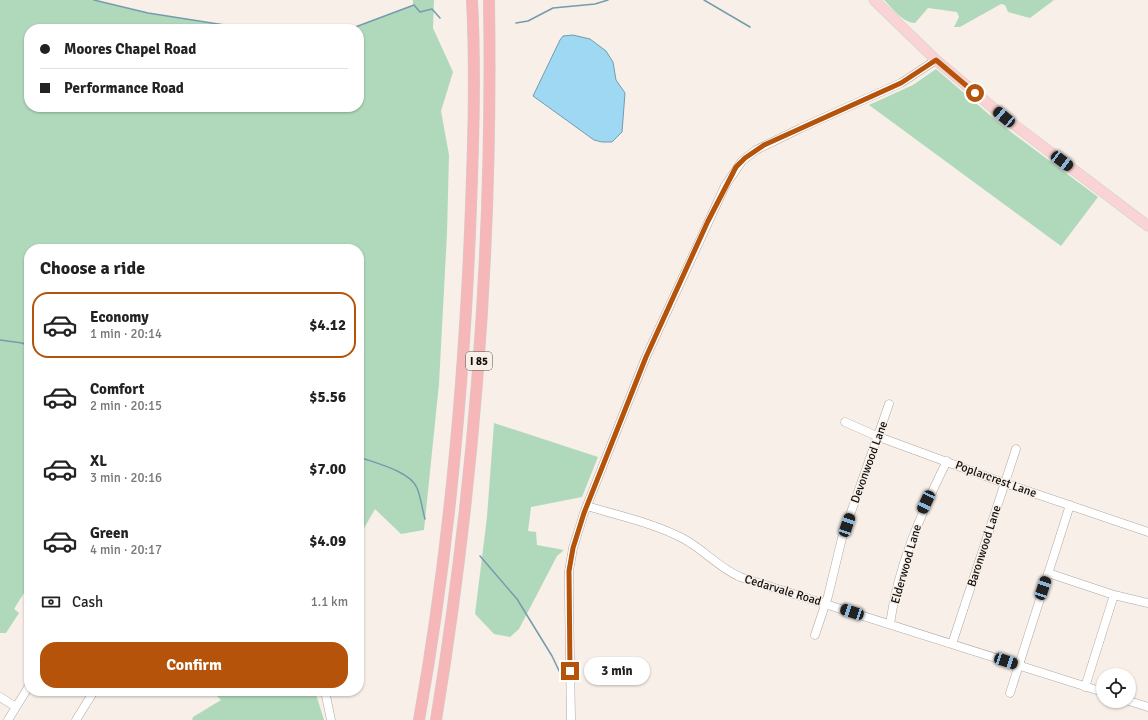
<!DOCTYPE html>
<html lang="en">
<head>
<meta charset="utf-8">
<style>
  :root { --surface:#fff; --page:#f6f6f6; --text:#222; --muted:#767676; --line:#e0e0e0; --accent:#b45309 }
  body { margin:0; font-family:Signika,sans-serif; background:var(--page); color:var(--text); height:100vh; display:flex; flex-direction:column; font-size:15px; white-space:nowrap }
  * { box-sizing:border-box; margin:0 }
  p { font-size:13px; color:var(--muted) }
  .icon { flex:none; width:22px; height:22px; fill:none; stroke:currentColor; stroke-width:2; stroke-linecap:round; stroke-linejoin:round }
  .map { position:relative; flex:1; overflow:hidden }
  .panel { position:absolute; left:24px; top:244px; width:340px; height:452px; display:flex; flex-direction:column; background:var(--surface); border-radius:16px; box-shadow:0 1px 3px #0004 }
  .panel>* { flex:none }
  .guide { position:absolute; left:24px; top:24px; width:340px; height:88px; border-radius:16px; box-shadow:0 1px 3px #0004; display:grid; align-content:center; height:88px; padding:0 16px; background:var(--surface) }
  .fabs { position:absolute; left:1096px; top:668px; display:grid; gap:8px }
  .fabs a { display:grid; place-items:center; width:40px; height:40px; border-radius:50%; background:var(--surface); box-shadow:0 1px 3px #0004; font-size:20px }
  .end { position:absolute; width:18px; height:18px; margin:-9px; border:5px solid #b45309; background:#fff; box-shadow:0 0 0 2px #fff }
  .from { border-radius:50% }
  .bubble { position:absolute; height:28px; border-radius:14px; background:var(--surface); box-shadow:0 1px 3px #0004; font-size:13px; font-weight:800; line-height:28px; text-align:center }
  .car { position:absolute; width:12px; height:24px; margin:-12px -6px; border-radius:5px; box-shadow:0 0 3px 1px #0007; background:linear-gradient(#222 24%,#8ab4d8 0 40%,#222 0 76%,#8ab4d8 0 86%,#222 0) }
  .guide b { display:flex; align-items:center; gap:14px; height:38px; font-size:15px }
  .guide b+b { border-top:1px solid var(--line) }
  .guide i { width:10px; height:10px; background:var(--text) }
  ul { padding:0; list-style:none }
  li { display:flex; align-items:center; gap:12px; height:66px; margin:0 8px 6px; padding:0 8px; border:2px solid transparent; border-radius:16px }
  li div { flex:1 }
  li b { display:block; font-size:15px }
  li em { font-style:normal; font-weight:800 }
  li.selected { border-color:var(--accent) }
  li>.icon { width:36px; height:36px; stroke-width:1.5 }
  h2 { padding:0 16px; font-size:18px; line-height:48px }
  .pay { display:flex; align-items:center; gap:10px; height:44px; padding:0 16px; font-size:15px }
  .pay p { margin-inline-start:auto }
  .cta { display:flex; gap:8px; margin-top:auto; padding:8px 16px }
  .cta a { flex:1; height:46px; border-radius:16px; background:var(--accent); color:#fff; font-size:16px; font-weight:800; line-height:46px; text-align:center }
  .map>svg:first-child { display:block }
  .green { fill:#b0d9bc }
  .water { fill:#9ed8f2; stroke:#749cad }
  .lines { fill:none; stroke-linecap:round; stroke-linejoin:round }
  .stream { stroke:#749cad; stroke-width:1.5 }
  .minor-casing { stroke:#b0a7a1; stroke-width:9 }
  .major-casing { stroke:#d0cfcf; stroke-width:11 }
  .highway-casing { stroke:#d0cfcf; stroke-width:12 }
  .minor { stroke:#fff; stroke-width:8 }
  .major { stroke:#fad4d5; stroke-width:10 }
  .highway { stroke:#f6b7b9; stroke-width:11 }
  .route { stroke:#b45309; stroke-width:5 }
  .labels { text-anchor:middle; stroke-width:3; stroke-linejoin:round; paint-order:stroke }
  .shield { fill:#f7efe8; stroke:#57524f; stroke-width:1 }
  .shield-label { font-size:11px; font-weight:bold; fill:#120f0d }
  .street-label { font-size:12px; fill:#120f0d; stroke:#f7efe8 }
</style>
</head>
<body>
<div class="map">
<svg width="1148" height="720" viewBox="0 0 1148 720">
  <rect width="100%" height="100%" fill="#f7efe8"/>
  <path class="green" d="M0 0H94L148 13 250 29H29V107H359V29H350L413 5V0H434L433 28 453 72 441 111 449 155 447 233 439 384 424 530 401 534 375 509 359 537V249H29V585L14 609 19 613 6 633H0Z
    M884 0H1054L1030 18 1008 12 1005 5 1001 4 960 27H954L959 17 957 12 928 8 915 23C903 23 892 8 884 0Z
    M936 69 999 123 1098 197 1061 246 869 105 913 85Z
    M494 423 598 457 582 497 531 507 528 531 536 532 537 545 564 550 557 556 519 629 510 637 494 634 475 614 487 517Z
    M212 691H315L324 720H192L193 717 221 700Z"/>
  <path class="water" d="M573 35 590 39 606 51 613 62 616 80 625 93 622 132 612 142H602L594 140 533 96 560 40 563 36Z"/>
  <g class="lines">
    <path class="stream" d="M94 0 148 13 250 29
      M704 0 750 27
      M516 23 528 21 553 8 595 4 608 0
      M350 29 414 5 420 12 432 9 440 18
      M0 340 22 343 29 346
      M359 457C375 463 410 471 417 488 421 497 422 509 425 519
      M480 556 517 599 552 656 562 677"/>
    <g class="minor-casing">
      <path id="minor" d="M845 422 879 437 1004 483 1148 532
        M587 506C619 516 654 523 684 539 704 550 718 567 740 577L1103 692
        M1048 573 1114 595 1148 603
        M890 624C898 566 921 513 947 461
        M815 635 828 596 842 538 889 404
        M952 644 1016 449
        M1085 687 1114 595
        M325 691 331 720
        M1010 693 1070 505
        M0 697 16 707
        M1129 701 1148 707
        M8 720 29 686
        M76 720 94 691
        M571 720 569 597V571L573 548 584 513 646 357 725 186 742 161 756 150 801 128 901 83 936 60"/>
    </g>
    <g class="major-casing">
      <path id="major" d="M874 0 936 60 1004 117 1148 226"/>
    </g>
    <g class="highway-casing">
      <path id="highway" d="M419 720C448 559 463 395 470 232 473 155 476 77 472 0
        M436 720C475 482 493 242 489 0"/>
    </g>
    <use href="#minor" class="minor"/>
    <use href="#major" class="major"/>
    <use href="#highway" class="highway"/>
  </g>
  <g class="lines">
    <path class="route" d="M570 671 569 571 573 548 584 513 646 357 708 221 736 167 745 158 764 145 901 83 936 60 975 93"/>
  </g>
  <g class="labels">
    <rect class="shield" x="466" y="352" width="26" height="18" rx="3"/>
    <g class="shield-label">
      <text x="479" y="365">I 85</text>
    </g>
    <g class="street-label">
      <text transform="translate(869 462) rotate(-70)" y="4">Devonwood Lane</text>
      <text transform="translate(996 479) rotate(20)" y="4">Poplarcrest Lane</text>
      <text transform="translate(984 546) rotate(-72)" y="4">Baronwood Lane</text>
      <text transform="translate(906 564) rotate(-74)" y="4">Elderwood Lane</text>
      <text transform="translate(783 590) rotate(17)" y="4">Cedarvale Road</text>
    </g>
  </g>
</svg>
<div class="fabs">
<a><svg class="icon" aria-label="locate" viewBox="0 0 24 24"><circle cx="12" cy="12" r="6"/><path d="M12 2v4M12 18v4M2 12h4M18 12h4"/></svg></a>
</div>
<i class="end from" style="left:975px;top:93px"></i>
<i class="end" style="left:570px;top:671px"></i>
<div class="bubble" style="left:584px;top:657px;width:66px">3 min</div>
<i class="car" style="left:1004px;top:117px;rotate:310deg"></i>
<i class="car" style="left:1062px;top:161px;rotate:127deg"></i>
<i class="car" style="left:926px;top:502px;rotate:205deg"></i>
<i class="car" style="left:847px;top:525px;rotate:19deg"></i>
<i class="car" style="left:1043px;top:588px;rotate:18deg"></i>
<i class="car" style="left:852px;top:612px;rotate:288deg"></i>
<i class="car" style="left:1006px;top:661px;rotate:108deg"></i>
<div class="guide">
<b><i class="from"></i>Moores Chapel Road</b>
<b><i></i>Performance Road</b>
</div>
<section class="panel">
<h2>Choose a ride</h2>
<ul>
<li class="selected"><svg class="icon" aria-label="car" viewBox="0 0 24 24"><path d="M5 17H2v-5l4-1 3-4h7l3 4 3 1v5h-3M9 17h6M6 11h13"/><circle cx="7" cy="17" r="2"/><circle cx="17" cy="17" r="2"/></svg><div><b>Economy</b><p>1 min · 20:14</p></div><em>$4.12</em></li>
<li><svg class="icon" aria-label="car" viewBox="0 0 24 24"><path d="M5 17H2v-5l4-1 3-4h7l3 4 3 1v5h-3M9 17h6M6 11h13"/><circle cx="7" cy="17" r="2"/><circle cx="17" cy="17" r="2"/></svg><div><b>Comfort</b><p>2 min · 20:15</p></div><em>$5.56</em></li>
<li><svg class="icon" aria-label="car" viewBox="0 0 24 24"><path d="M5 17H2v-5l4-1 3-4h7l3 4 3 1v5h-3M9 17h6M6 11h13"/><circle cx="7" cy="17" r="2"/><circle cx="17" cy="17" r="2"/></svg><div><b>XL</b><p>3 min · 20:16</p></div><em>$7.00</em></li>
<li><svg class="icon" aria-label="car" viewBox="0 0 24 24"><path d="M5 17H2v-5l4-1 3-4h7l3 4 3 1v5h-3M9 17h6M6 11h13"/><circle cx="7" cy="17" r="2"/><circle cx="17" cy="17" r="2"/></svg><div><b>Green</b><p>4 min · 20:17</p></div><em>$4.09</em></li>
</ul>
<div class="pay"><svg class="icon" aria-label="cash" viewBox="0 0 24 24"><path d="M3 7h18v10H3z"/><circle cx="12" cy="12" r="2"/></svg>Cash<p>1.1 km</p></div>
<div class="cta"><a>Confirm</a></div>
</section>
</div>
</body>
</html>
